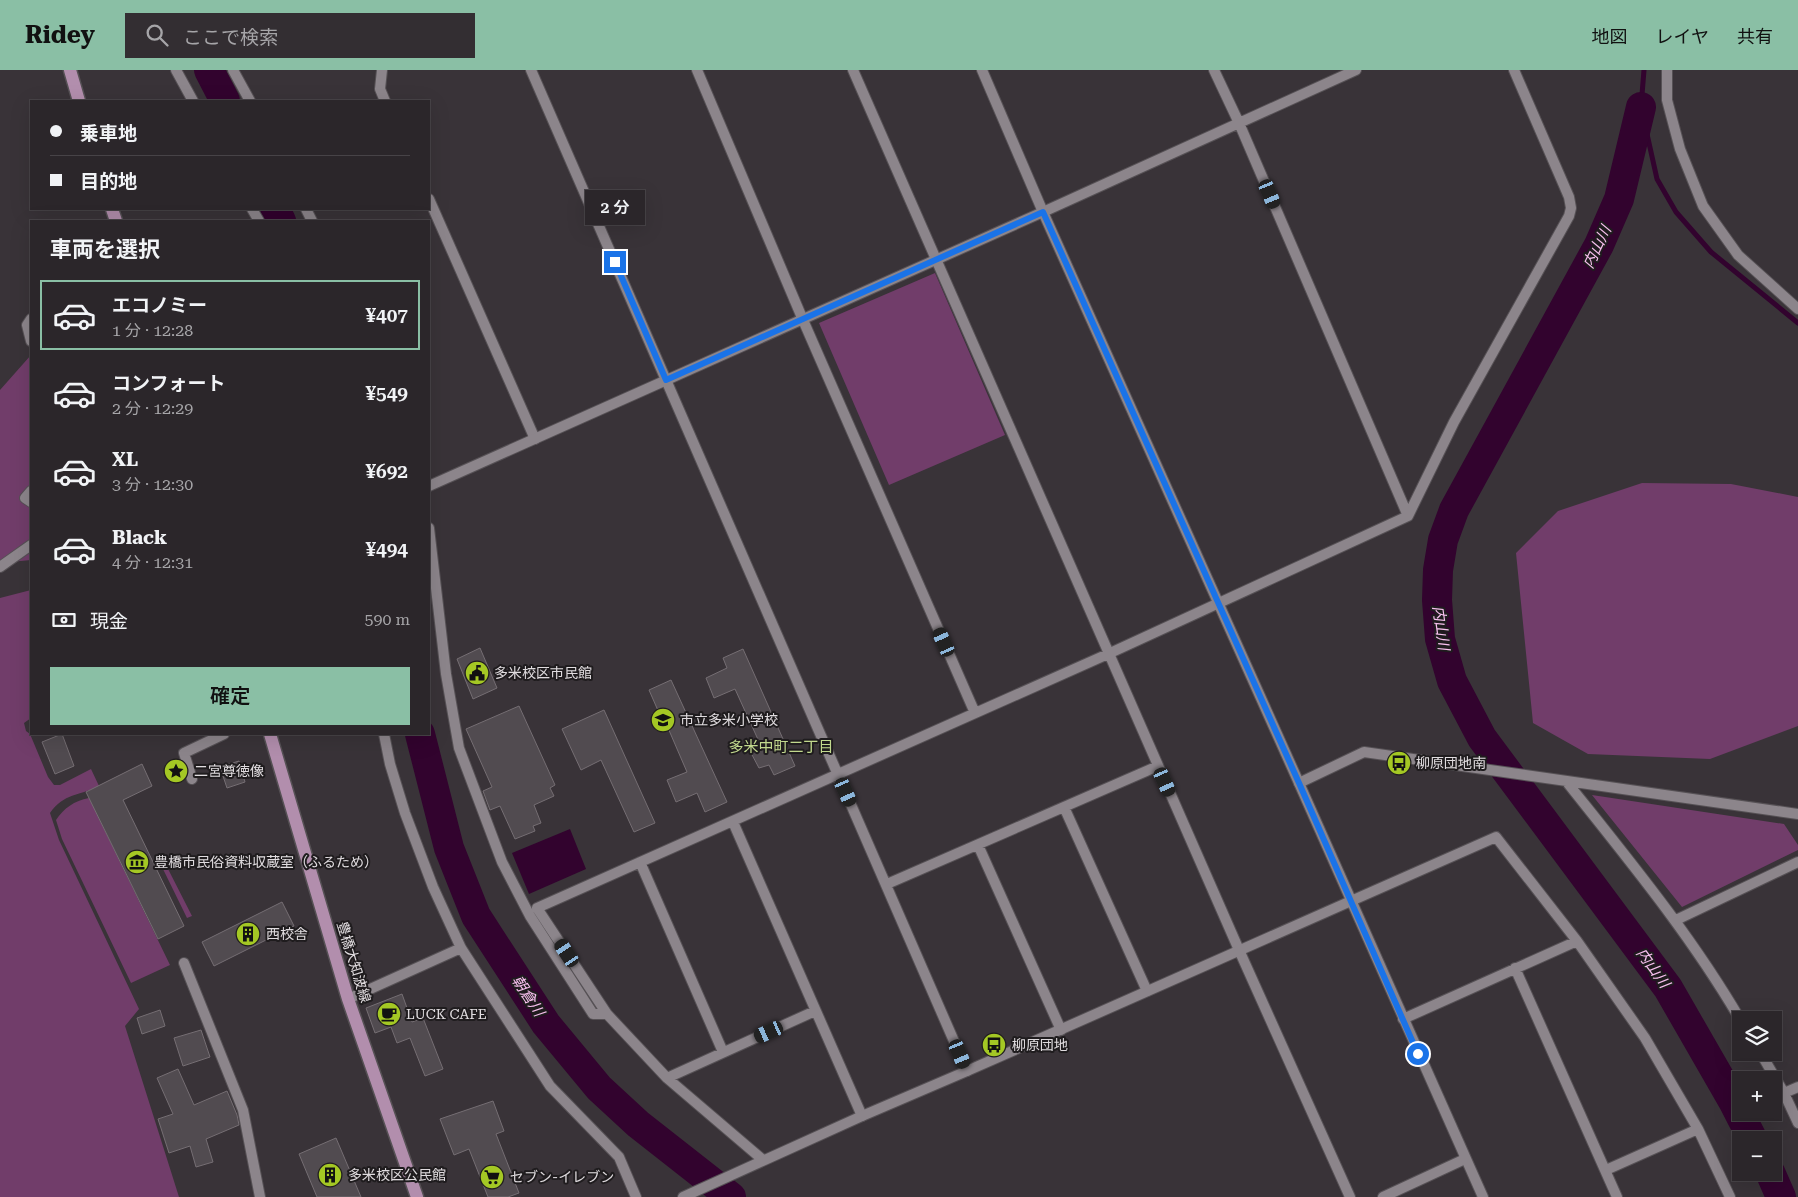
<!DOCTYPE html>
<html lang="ja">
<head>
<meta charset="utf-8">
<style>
  :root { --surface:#2b262a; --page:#332e32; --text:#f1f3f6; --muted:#a6a5a8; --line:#474347; --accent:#8abfa5 }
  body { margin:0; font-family:"Roboto Serif","Noto Sans JP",serif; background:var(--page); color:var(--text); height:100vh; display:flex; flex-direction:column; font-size:19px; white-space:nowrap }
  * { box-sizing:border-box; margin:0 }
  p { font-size:16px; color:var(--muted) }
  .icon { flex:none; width:28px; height:28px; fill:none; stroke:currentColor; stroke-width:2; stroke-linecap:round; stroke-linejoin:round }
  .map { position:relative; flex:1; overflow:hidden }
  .sheet { position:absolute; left:30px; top:150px; width:400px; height:515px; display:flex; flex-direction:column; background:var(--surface); border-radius:0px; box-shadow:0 5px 20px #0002,0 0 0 1px var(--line) }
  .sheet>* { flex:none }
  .guide { position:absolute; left:30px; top:30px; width:400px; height:110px; border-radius:0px; box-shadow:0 5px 20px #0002,0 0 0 1px var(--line); display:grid; align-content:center; height:110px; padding:0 20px; background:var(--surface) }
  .controls { position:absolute; left:1732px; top:941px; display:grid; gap:10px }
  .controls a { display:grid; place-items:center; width:50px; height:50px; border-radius:0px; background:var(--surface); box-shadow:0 5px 20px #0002,0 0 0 1px var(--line); font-size:25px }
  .end { position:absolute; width:22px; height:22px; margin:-11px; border:6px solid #1a73e8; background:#fff; box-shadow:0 0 0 2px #fff }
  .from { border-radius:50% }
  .bubble { position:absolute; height:35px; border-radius:0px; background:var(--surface); box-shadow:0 5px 20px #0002,0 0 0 1px var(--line); font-size:16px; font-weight:600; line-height:35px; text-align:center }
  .car { position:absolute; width:15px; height:30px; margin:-15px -8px; border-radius:6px; box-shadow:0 0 4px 1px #0007; background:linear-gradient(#222 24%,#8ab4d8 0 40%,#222 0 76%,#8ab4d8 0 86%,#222 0) }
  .guide b { display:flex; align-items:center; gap:18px; height:48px; font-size:19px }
  .guide b+b { border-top:1px solid var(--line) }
  .guide i { width:12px; height:12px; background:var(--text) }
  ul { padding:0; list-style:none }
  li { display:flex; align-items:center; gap:15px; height:70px; margin:0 10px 8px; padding:0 10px; border:2px solid transparent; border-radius:0px }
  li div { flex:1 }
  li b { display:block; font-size:19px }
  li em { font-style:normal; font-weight:600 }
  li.selected { border-color:var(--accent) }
  li>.icon { width:45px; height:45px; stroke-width:1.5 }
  h2 { padding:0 20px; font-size:22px; line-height:60px }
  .pay { display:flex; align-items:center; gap:12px; height:55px; padding:0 20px; font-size:19px }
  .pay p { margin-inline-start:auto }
  .action { display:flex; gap:10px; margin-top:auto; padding:10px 20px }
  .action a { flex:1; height:58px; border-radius:0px; background:var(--accent); color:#111; font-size:20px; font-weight:600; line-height:58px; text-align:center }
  header { display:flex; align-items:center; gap:30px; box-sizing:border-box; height:70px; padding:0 25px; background:var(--accent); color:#111 }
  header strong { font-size:24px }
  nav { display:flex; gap:28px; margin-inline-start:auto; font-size:18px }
  .search { width:350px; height:45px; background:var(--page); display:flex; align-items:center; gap:12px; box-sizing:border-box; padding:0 18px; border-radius:0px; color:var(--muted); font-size:19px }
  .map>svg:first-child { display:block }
  .green { fill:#713d6a }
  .water { fill:#32032e }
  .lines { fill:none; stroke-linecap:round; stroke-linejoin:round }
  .stream { stroke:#32032e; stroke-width:5 }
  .river { stroke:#32032e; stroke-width:30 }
  .building { fill:#514b50; stroke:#756e73 }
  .minor-casing { stroke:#565155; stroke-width:12 }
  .tertiary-casing { stroke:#565155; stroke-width:12 }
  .primary-casing { stroke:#565155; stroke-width:15 }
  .minor { stroke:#8c858b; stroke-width:10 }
  .tertiary { stroke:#8c858b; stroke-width:10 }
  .primary { stroke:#b28ead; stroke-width:12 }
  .route { stroke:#1a73e8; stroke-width:6 }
  .labels { text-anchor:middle; stroke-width:4; stroke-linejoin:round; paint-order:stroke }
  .poi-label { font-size:14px; fill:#e0dcdf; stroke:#1f1c1e; text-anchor:start }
  .street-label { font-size:14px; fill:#e0dcdf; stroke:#1f1c1e }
  .water-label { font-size:15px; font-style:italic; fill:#f9c1f0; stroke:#1f1c1e }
  .neighbourhood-label { font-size:15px; fill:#c2d98e; stroke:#1f1c1e }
</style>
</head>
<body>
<header>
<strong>Ridey</strong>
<div class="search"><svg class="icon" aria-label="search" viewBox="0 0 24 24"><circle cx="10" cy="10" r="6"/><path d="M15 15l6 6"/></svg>ここで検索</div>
<nav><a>地図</a><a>レイヤ</a><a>共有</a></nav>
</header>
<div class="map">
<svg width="1798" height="1127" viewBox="0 0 1798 1127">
  <rect width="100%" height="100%" fill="#393338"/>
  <path class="green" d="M935 203 1005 365 889 415 819 253Z
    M31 285V490L0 493V320Z
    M1642 413 1731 414 1798 427V656L1710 689 1588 684 1533 653 1516 483 1558 441Z
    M31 520V648L24 653 26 661 30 664 48 707 54 715H60L91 699 99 716C79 726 64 723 50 743L59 770 139 939 125 956 179 1127H0V528Z
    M1592 725 1784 754 1798 775V780L1682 837Z
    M89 728 170 895 131 913 62 769 56 750C64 738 74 731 89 728Z
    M166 795 192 846 187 848 162 797Z"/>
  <path class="water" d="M570 759 586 799 529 824 512 783Z"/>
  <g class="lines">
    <path class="stream" d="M1644 0 1641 37 1657 109 1676 142 1711 182 1798 253"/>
    <path class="river" d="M209 0 225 31
      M1641 37 1619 129 1599 175 1454 440 1443 470 1438 500 1437 530 1440 569 1452 611 1482 668 1668 918 1733 1031 1753 1070
      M275 139 281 151
      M420 664 449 778 476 846 546 954 599 1018 638 1054 731 1127
      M1770 1102 1781 1127"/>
  </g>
  <path class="building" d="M480 578 497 618 473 629 457 589Z
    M743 579 795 696 774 705 769 695 759 698 750 681 761 676 735 619 714 628 706 608 727 598 723 588Z
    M671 610 727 732 705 742 697 723 676 732 667 710 687 702 665 651 663 652 649 620Z
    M519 636 555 715 550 718 554 726 534 735 541 753 533 756 535 761 515 769 500 736 490 740 483 721 492 717 466 659Z
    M604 640 655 753 634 762 601 690 581 700 562 659Z
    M62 664 74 696 55 704 42 672Z
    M239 691 245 712 227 718 220 697Z
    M142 694 152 716 123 730 184 856 158 869 86 722Z
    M282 832 294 856 214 896 202 872Z
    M402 924 412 952 423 948 443 999 425 1006 410 968 397 973 391 957 375 963 366 938Z
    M160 940 165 956 142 964 137 948Z
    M201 960 210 987 183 996 174 968Z
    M178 999 194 1035 227 1021 237 1045 239 1055 206 1069 213 1092 196 1097 190 1076 169 1083 158 1049 173 1044 157 1008Z
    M493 1031 504 1061 496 1064 519 1123 508 1127H488L469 1079 454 1085 440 1049Z
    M336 1068 361 1127H317L299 1084Z"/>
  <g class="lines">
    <g class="minor-casing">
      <path id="minor" d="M176 0 193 31
        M233 0 250 31
        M382 0 380 19 385 31
        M697 0 803 250 975 643
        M853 0 1239 880 1350 1127
        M1214 0 1239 53 1408 446
        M1667 0V30L1680 79 1703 136 1738 185 1798 239
        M429 129 535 369
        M252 139 259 151
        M306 139 312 151
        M1043 142 1356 0
        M31 249 27 255 31 271
        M666 310 967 1001
        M31 421 25 428 31 432
        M429 458 446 604 459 678 502 792 530 846 593 944H607
        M0 497 31 475
        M384 664 390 694 405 743 433 817 461 878 550 1016 619 1087 636 1127
        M192 709 184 683 224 664
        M1566 711C1628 789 1691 865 1741 951
        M1299 713 1364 682 1798 744
        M1064 737 1147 921
        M733 752 862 1046
        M978 775 1061 960
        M640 792 723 982
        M887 814 1158 696
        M1351 831 1496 767 1577 871 1645 968 1698 1059 1730 1127
        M1676 850 1798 792
        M184 893 243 1040 260 1127
        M1515 898 1617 1127
        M348 929 461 878
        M1403 949 1577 871
        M1760 982 1784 1023 1798 1053
        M667 1008 815 941
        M1784 1023 1798 1017
        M763 1090 667 1008 607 944 537 838 1108 584 1408 446 1454 352 1569 146 1571 138 1569 127 1514 0
        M1606 1100 1698 1059
        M1383 1127 1465 1089"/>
    </g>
    <g class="tertiary-casing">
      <path id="tertiary" d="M531 0 666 310
        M982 0 1043 142 1299 713 1483 1127
        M429 416 1043 142
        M683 1127 862 1046 967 1001 1351 831"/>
    </g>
    <g class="primary-casing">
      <path id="primary" d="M70 0 79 31
        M112 139 116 151
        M270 664 348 929 417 1127"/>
    </g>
    <use href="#minor" class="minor"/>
    <use href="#tertiary" class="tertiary"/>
    <use href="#primary" class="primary"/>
  </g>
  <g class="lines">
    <path class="route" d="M615 192 666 310 1043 142 1299 713 1418 984"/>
  </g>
  <defs>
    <g id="civic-disc" transform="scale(1.25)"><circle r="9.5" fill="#a4c824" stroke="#1f1c1e"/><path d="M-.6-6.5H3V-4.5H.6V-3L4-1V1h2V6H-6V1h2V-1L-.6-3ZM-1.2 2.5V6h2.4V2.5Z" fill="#111"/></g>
    <g id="school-disc" transform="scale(1.25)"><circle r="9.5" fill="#a4c824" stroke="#1f1c1e"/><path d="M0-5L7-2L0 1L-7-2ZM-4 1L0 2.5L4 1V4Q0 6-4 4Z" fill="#111"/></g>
    <g id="bus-disc" transform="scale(1.25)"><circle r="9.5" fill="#a4c824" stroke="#1f1c1e"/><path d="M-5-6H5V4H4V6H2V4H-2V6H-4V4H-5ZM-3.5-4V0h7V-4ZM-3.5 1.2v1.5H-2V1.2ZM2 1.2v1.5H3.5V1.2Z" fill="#111"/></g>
    <g id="sight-disc" transform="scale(1.25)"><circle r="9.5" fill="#a4c824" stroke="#1f1c1e"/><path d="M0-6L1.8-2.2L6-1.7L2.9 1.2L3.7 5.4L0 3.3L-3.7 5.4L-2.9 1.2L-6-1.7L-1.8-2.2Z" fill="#111"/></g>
    <g id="museum-disc" transform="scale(1.25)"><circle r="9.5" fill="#a4c824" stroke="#1f1c1e"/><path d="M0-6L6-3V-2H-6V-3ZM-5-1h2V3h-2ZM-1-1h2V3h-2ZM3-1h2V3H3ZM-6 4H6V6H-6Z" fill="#111"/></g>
    <g id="building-disc" transform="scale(1.25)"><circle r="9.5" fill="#a4c824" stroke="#1f1c1e"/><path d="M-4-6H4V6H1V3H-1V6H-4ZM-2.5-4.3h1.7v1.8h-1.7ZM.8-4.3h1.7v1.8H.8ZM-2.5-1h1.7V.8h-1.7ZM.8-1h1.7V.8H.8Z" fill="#111"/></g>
    <g id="cafe-disc" transform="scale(1.25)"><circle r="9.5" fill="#a4c824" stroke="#1f1c1e"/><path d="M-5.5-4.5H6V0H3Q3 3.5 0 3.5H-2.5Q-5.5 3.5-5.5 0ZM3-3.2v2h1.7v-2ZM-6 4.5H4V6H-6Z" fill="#111"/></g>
    <g id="supermarket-disc" transform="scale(1.25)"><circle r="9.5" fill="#a4c824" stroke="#1f1c1e"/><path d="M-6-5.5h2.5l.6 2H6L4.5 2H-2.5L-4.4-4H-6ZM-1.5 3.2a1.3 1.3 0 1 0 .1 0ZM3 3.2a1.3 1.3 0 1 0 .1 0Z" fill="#111"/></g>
  </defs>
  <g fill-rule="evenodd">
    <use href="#civic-disc" x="477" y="603"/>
    <use href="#school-disc" x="663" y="650"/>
    <use href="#bus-disc" x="1399" y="693"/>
    <use href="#sight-disc" x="176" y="701"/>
    <use href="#museum-disc" x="137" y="792"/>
    <use href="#building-disc" x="248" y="864"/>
    <use href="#cafe-disc" x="389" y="944"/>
    <use href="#bus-disc" x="994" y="975"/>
    <use href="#building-disc" x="330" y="1105"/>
    <use href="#supermarket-disc" x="492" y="1107"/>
  </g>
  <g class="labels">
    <g class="poi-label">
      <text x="494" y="608">多米校区市民館</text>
      <text x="680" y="655">市立多米小学校</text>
      <text x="1416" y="698">柳原団地南</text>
      <text x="194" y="706">二宮尊徳像</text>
      <text x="154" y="797">豊橋市民俗資料収蔵室（ふるため）</text>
      <text x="266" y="869">西校舎</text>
      <text x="406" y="949">LUCK CAFE</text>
      <text x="1012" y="980">柳原団地</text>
      <text x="348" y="1110">多米校区公民館</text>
      <text x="510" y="1112">セブン-イレブン</text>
    </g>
    <g class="street-label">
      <text transform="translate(354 892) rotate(73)" y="5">豊橋大知波線</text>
    </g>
    <g class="water-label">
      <text transform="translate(1597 177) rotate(-64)" y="5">内山川</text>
      <text transform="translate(1441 558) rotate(82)" y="5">内山川</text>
      <text transform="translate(1653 898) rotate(54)" y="5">内山川</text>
      <text transform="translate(528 926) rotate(57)" y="5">朝倉川</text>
    </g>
    <g class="neighbourhood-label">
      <text x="781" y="682">多米中町二丁目</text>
    </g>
  </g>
</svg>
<div class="controls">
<a><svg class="icon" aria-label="layers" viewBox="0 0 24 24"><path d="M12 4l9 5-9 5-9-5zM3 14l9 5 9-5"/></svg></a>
<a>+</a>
<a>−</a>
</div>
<i class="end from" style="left:1418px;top:984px"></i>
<i class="end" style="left:615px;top:192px"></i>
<div class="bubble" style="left:585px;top:120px;width:60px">2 分</div>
<i class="car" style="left:1270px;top:124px;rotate:157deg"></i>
<i class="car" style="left:944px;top:572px;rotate:336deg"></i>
<i class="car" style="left:1165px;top:712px;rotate:156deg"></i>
<i class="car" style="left:846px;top:722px;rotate:156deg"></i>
<i class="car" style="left:567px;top:883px;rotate:326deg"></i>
<i class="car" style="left:769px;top:962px;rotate:246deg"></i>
<i class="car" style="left:960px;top:984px;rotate:157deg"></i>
<div class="guide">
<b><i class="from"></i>乗車地</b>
<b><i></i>目的地</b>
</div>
<section class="sheet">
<h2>車両を選択</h2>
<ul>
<li class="selected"><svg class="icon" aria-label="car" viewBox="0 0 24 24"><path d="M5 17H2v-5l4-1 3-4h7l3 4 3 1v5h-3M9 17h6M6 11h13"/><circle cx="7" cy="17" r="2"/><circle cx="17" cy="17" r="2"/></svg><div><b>エコノミー</b><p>1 分 · 12:28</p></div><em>¥407</em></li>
<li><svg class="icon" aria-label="car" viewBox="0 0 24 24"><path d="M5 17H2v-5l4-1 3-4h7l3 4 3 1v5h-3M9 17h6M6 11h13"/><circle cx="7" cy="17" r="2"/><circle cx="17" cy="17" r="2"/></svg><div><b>コンフォート</b><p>2 分 · 12:29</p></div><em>¥549</em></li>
<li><svg class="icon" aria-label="car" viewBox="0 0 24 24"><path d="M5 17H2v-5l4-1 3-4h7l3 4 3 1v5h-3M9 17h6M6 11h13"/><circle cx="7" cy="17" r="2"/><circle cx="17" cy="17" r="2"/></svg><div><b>XL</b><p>3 分 · 12:30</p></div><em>¥692</em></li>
<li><svg class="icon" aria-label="car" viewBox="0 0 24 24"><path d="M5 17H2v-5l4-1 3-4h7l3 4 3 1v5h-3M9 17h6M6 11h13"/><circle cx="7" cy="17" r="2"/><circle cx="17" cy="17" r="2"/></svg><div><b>Black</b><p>4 分 · 12:31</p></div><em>¥494</em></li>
</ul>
<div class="pay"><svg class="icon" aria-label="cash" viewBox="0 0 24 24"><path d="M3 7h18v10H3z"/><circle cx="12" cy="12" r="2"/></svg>現金<p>590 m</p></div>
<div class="action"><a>確定</a></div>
</section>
</div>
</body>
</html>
